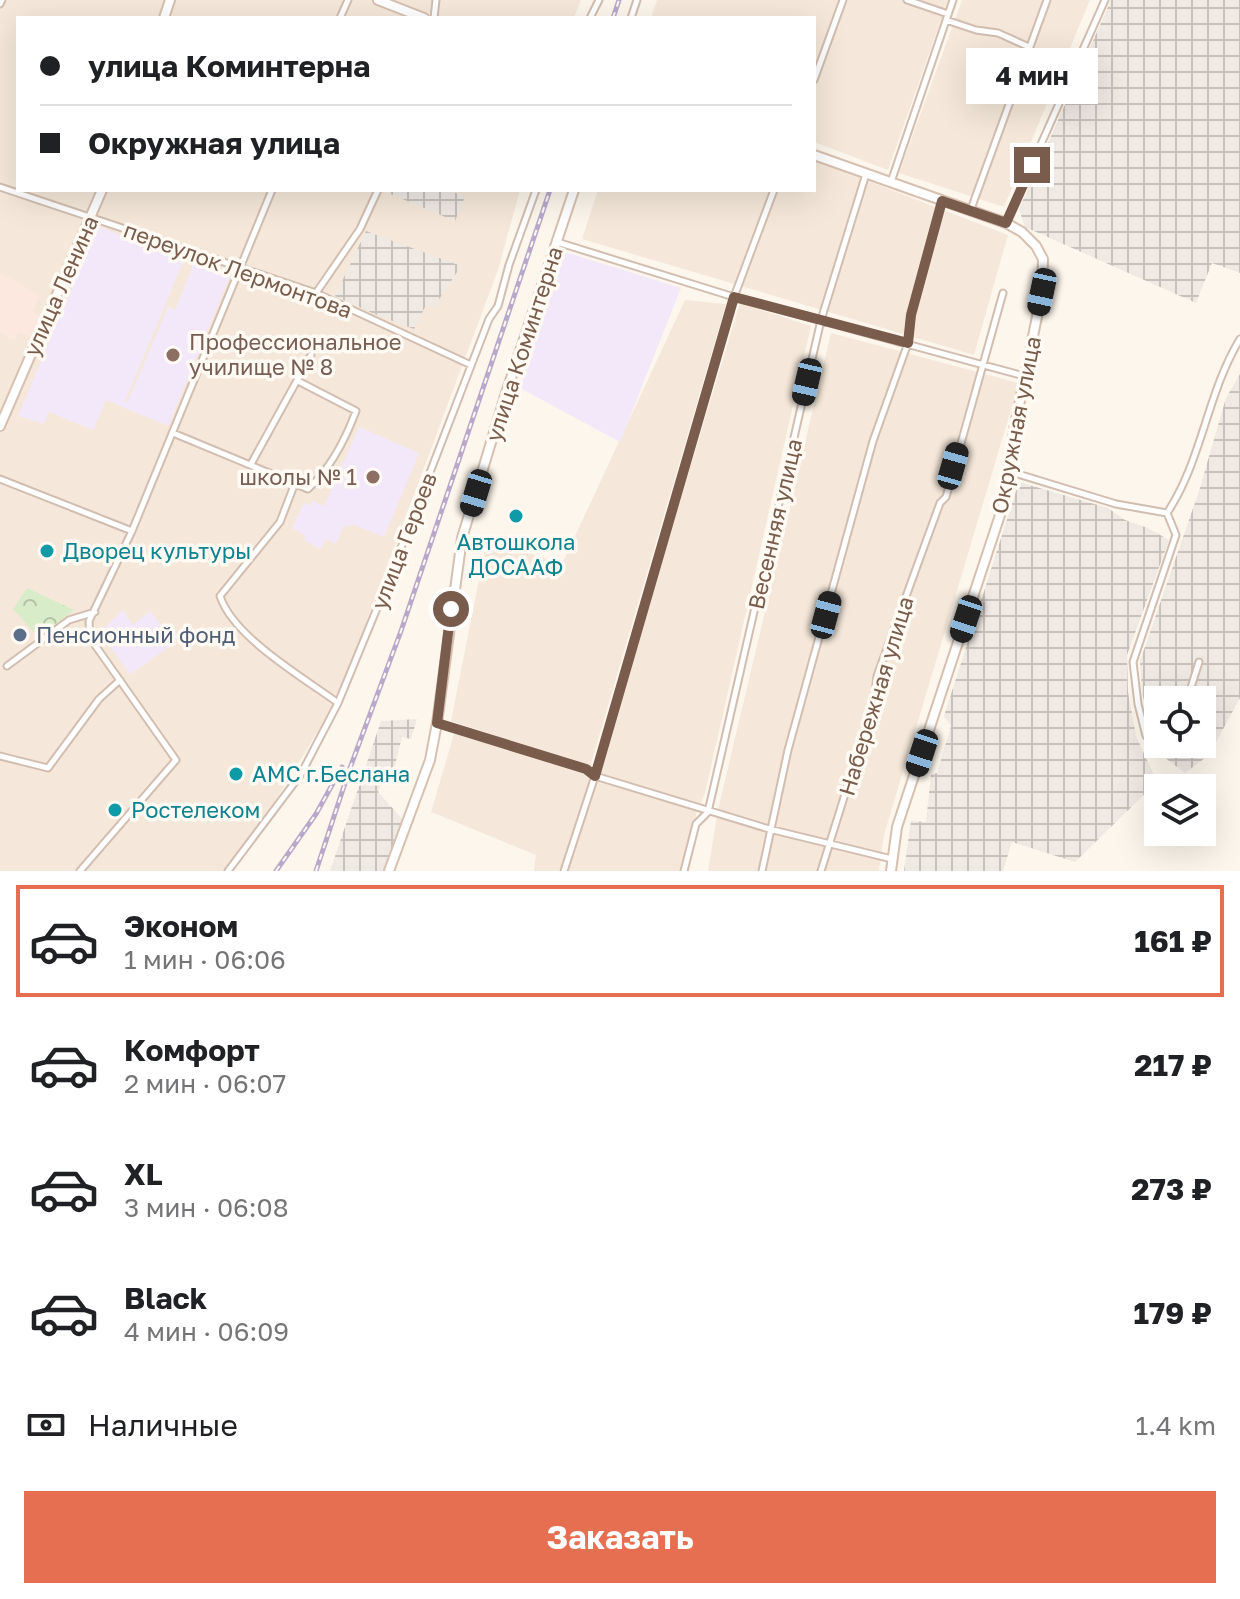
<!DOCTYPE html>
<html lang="ru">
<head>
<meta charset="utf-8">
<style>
  :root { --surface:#fff; --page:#f6f6f6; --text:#202124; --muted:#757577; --line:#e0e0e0; --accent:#e76f51 }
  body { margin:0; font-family:"Golos Text",sans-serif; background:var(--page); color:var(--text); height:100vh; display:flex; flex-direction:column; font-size:30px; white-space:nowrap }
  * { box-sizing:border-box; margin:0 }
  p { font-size:26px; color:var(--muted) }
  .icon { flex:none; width:44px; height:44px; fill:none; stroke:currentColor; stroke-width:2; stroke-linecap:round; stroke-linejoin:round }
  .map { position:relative; height:871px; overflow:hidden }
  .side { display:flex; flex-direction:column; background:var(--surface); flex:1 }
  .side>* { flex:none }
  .guide { position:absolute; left:16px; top:16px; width:800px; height:176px; border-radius:0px; box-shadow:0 8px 32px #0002; display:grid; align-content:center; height:176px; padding:0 24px; background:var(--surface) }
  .buttons { position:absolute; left:1144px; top:686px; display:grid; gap:16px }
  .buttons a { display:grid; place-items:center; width:72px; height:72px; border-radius:0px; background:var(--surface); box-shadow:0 8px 32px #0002; font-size:40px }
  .end { position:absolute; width:36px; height:36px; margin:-18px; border:10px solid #7a5c4d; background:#fff; box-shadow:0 0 0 4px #fff }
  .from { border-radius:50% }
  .bubble { position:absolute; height:56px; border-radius:0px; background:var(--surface); box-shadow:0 8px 32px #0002; font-size:26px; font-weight:700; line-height:56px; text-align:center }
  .car { position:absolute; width:24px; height:48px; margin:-24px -12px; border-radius:10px; box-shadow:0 0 6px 2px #0007; background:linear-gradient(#222 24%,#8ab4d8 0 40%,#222 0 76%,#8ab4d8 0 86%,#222 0) }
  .guide b { display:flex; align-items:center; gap:28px; height:76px; font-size:30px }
  .guide b+b { border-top:2px solid var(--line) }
  .guide i { width:20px; height:20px; background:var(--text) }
  ul { padding:14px 0 0; list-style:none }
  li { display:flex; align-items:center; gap:24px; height:112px; margin:0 16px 12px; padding:0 8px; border:4px solid transparent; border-radius:0px }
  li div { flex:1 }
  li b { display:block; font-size:30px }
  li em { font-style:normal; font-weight:700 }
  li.current { border-color:var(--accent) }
  li>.icon { width:72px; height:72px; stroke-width:1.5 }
  .pay { display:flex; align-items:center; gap:20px; height:88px; padding:0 24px; font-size:30px }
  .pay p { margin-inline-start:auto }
  .action { display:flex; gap:16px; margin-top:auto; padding:16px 24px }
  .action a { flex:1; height:92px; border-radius:0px; background:var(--accent); color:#fff; font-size:32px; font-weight:700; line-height:92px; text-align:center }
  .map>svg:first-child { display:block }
  .residential { fill:#f5e8da }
  .commercial { fill:#fde8e0 }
  .industrial { fill:url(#industrial-grid); fill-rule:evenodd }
  .education { fill:#f3e8fa }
  .park { fill:url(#park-crowns) }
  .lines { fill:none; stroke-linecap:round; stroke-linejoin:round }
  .street-casing { stroke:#d1beb0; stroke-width:9 }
  .secondary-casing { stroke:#d6c0b0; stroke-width:12 }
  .street { stroke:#fff; stroke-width:5 }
  .secondary { stroke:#fff; stroke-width:8 }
  .rail-casing { stroke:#b9a8c9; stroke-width:5 }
  .rail { stroke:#fffaf3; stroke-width:2; stroke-dasharray:6; stroke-linecap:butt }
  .route { stroke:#7a5c4d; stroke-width:10 }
  .education-dot { fill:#8d6e63; stroke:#fffaf3; stroke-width:3 }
  .culture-dot { fill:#0f9aa8; stroke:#fffaf3; stroke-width:3 }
  .service-dot { fill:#5c6f8a; stroke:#fffaf3; stroke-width:3 }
  .labels { text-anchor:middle; stroke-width:7; stroke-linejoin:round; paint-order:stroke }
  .street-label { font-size:22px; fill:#7a5c4d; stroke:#fffaf3 }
  .education-label { font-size:22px; fill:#785e54; stroke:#fffaf3; text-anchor:start }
  .culture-label { font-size:22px; fill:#0d838f; stroke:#fffaf3; text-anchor:start }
  .service-label { font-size:22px; fill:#4e5e75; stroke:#fffaf3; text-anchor:start }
</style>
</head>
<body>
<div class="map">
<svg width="1240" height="871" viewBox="0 0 1240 871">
  <defs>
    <pattern id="industrial-grid" width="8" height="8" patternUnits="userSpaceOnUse" patternTransform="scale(2)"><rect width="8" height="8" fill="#efe9e4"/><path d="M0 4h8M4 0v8" fill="none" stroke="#c7c0bb"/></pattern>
    <pattern id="park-crowns" width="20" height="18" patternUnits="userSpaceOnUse" patternTransform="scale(2)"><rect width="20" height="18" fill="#d8ecc9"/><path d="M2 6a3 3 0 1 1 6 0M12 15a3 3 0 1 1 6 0" fill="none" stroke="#b4c2a5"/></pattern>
  </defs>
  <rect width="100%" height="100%" fill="#fdf6ec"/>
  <path class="residential" d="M0 0H581L574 18H18V190H520L498 270 338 698 265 818 225 871H0Z
    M657 0H948L888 170 814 142V18H651Z
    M962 0H1090L1004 207 899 173Z
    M814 160 1008 235 974 355 582 239 598 190H814Z
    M685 300 726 304 590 767 451 721 487 539 562 564Z
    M740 303 811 326 705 793 697 812 681 871H568Z
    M831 333 1019 383 884 835 879 871H708L718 810Z
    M455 731 582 771 591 777 559 871H534L536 855 431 812Z"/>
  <path class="commercial" d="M0 273 40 296 32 311 41 317 29 337 19 332 14 340 0 332Z"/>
  <path class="industrial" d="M1111 0H1240V273L1212 263 1196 303 1025 227 1019 209Z
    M390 190H449L465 197 455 221 388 193Z
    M366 231 461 266 434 307 429 304 425 307 414 329 379 316 335 296Z
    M1240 374V698L1209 755 1185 773 1156 751 1142 692 1140 661 1199 491 1226 398ZM1158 700H1202V744H1158Z
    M1019 482 1108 508 1125 520 1148 528 1169 540 1127 655 1128 692 1136 736 1157 782 1075 862 1012 842 1003 871H904L911 821 926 822 931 774 937 773 951 726 944 716Z
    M417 719 411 739 402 737 394 769 388 767 378 792 405 822 384 871H330L381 721Z"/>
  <path class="education" d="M98 226 183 262 125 401 127 403 168 307 175 310 195 261 230 276 168 426 106 400 93 430 49 412 44 424 18 416Z
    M565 252 681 288 620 442 520 388Z
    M359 427 419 453 384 537 352 524 350 527 344 525 336 544 326 539 320 549 304 540 306 536 292 528 304 503 310 506 312 501 324 506Z
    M123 610 133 625 150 611 175 643 130 674 100 632Z"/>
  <path class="park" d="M27 588 74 610 38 637 13 609Z"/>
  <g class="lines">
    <g class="street-casing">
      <path id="street" d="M907 0 948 14
        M0 4 2 0
        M340 18 348 0
        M434 18 436 0
        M590 18 599 0
        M631 18 637 0
        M946 20 976 30 998 33 1029 47
        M814 80 843 0
        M891 182 953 0
        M0 187 316 293 471 365
        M971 209 1047 0
        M1006 223 1105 0
        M557 242 734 297 1024 376
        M316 293 360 229 378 190
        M173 433 308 489C330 469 346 438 356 411L298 381
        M251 464 311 355
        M1008 471 1116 504 1167 513C1202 461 1207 393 1240 339
        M0 479 132 531
        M295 483 280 522 220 596C233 637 304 678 338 703
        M7 666 69 620 95 612
        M1187 700 1199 662
        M437 723 586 769 595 776 769 829 892 859
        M1158 743 1146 736 1138 704 1133 662 1176 535 1167 513
        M0 756 48 768 99 699 120 680
        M80 871 176 760 90 638 89 621 132 531 272 190
        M228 871 301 774 338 703 389 579 489 319 498 306 509 265 536 190
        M564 871 595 776 734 297 774 190
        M684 871 696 824 708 812 821 320 866 174
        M762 871 788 750 873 441 908 343 911 315 942 201
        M821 871 874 701 877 676 940 503 946 497 1003 293"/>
    </g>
    <g class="secondary-casing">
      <path id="secondary" d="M378 0 424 18
        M164 18 170 0
        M814 155 1006 223 1022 232 1036 246 1043 259 1042 292 1014 430 1003 506 897 827 891 871
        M0 426 102 190
        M389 871 430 760 437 723 462 538 506 393 574 190"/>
    </g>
    <use href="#street" class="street"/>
    <use href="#secondary" class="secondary"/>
    <g class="rail-casing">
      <path id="rail" d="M613 18 619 0
        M276 871 316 814 342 767
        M316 871 350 768 401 631 550 190"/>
    </g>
    <use href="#rail" class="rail"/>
  </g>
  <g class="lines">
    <path class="route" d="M451 609 437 723 586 769 595 776 734 297 908 343 911 315 942 201 1006 223 1032 165"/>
  </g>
  <g class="education-dot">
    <circle cx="173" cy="355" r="8"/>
    <circle cx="373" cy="477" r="8"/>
  </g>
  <g class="culture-dot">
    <circle cx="516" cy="516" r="8"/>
    <circle cx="47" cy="551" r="8"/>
    <circle cx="236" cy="774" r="8"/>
    <circle cx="115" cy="810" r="8"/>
  </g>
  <circle class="service-dot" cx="20" cy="635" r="8"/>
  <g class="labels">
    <g class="street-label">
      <text transform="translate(238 270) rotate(20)" y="8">переулок Лермонтова</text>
      <text transform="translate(61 286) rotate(-66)" y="8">улица Ленина</text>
      <text transform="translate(524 344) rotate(-72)" y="8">улица Коминтерна</text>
      <text transform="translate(1016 425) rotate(-79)" y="8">Окружная улица</text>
      <text transform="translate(775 524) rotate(-77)" y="8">Весенняя улица</text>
      <text transform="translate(404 541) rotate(-69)" y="8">улица Героев</text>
      <text transform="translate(876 696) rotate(-73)" y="8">Набережная улица</text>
    </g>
    <g class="education-label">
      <text x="189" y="350">Профессиональное<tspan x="189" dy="25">училище № 8</tspan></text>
      <text x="357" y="485" text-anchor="end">школы № 1</text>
    </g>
    <g class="culture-label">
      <text x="516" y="550" text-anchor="middle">Автошкола<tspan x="516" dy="25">ДОСААФ</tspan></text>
      <text x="63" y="559">Дворец культуры</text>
      <text x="252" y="782">АМС г.Беслана</text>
      <text x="131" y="818">Ростелеком</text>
    </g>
    <g class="service-label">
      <text x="36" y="643">Пенсионный фонд</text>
    </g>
  </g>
</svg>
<div class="buttons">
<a><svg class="icon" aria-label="locate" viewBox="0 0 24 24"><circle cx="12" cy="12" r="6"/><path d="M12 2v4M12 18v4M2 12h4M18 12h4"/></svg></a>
<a><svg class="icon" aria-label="layers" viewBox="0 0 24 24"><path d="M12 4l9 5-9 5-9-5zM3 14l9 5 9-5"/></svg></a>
</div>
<i class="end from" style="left:451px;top:609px"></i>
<i class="end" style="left:1032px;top:165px"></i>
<div class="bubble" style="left:966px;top:48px;width:132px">4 мин</div>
<i class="car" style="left:1042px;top:292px;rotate:192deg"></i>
<i class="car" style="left:807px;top:382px;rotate:193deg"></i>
<i class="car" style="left:953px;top:466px;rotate:16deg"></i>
<i class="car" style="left:476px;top:493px;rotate:197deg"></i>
<i class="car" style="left:826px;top:615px;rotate:15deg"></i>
<i class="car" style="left:966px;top:619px;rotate:198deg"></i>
<i class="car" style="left:922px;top:753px;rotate:198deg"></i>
<div class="guide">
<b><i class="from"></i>улица Коминтерна</b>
<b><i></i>Окружная улица</b>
</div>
</div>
<section class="side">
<ul>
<li class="current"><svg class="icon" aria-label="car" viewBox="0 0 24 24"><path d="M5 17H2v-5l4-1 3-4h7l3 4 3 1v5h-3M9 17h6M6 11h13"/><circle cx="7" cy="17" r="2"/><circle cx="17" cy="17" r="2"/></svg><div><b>Эконом</b><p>1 мин · 06:06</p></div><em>161 ₽</em></li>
<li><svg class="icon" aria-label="car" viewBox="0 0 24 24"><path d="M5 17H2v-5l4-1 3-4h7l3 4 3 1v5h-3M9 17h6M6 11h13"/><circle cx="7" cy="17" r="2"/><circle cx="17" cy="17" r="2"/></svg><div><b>Комфорт</b><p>2 мин · 06:07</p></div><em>217 ₽</em></li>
<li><svg class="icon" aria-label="car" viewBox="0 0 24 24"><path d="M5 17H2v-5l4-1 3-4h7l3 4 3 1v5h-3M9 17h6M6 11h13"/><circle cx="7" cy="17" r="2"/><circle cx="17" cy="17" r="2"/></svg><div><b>XL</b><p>3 мин · 06:08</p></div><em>273 ₽</em></li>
<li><svg class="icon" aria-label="car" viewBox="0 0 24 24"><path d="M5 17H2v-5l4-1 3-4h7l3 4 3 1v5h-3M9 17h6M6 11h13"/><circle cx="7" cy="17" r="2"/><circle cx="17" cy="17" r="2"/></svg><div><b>Black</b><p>4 мин · 06:09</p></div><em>179 ₽</em></li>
</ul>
<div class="pay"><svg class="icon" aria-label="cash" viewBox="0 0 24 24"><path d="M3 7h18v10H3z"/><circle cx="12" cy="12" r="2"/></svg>Наличные<p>1.4 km</p></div>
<div class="action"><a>Заказать</a></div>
</section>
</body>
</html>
